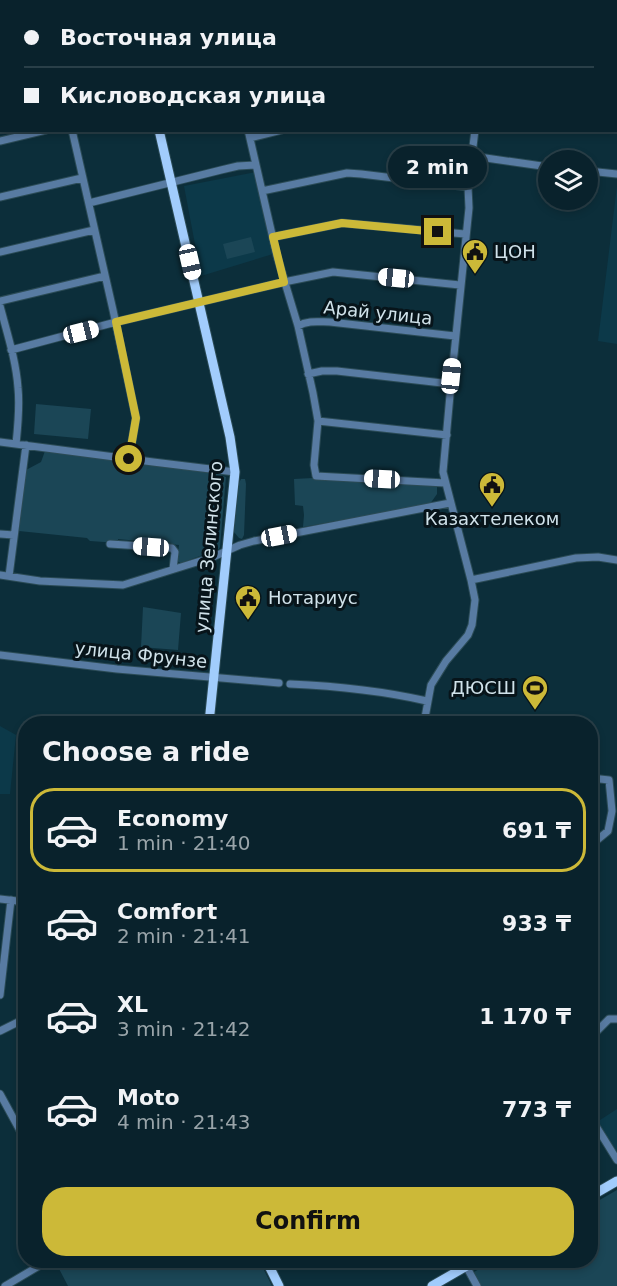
<!DOCTYPE html>
<html lang="en">
<head>
<meta charset="utf-8">
<style>
  :root { --surface:#09222c; --page:#122a34; --text:#f1f3f6; --muted:#99a4a9; --line:#293f48; --accent:#ccb938 }
  body { margin:0; font-family:"DejaVu Sans",sans-serif; background:var(--page); color:var(--text); height:100vh; display:flex; flex-direction:column; font-size:22px; white-space:nowrap }
  * { box-sizing:border-box; margin:0 }
  p { font-size:20px; color:var(--muted) }
  .icon { flex:none; width:33px; height:33px; fill:none; stroke:currentColor; stroke-width:2; stroke-linecap:round; stroke-linejoin:round }
  .map { position:relative; flex:1; overflow:hidden }
  .sheet { position:absolute; left:18px; top:716px; width:580px; height:552px; display:flex; flex-direction:column; background:var(--surface); border-radius:24px; box-shadow:0 3px 9px #0003,0 0 0 2px var(--line) }
  .sheet>* { flex:none }
  .guide { position:absolute; left:0px; top:0px; width:618px; height:132px; box-shadow:0 3px 9px #0003,0 0 0 2px var(--line); display:grid; align-content:center; height:132px; padding:0 24px; background:var(--surface) }
  .buttons { position:absolute; left:538px; top:150px; display:grid; gap:12px }
  .buttons a { display:grid; place-items:center; width:60px; height:60px; border-radius:50%; background:var(--surface); box-shadow:0 3px 9px #0003,0 0 0 2px var(--line); font-size:30px }
  .end { position:absolute; width:27px; height:27px; margin:-14px; border:8px solid #ccb938; background:#111; box-shadow:0 0 0 3px #111 }
  .from { border-radius:50% }
  .bubble { position:absolute; height:42px; border-radius:21px; background:var(--surface); box-shadow:0 3px 9px #0003,0 0 0 2px var(--line); font-size:20px; font-weight:700; line-height:42px; text-align:center }
  .car { position:absolute; width:18px; height:36px; margin:-18px -9px; border-radius:8px; box-shadow:0 0 4px 2px #0007; background:linear-gradient(#fff 24%,#345 0 40%,#fff 0 76%,#345 0 86%,#fff 0) }
  .guide b { display:flex; align-items:center; gap:21px; height:57px; font-size:22px }
  .guide b+b { border-top:2px solid var(--line) }
  .guide i { width:15px; height:15px; background:var(--text) }
  ul { padding:0; list-style:none }
  li { display:flex; align-items:center; gap:18px; height:84px; margin:0 12px 9px; padding:0 12px; border:3px solid transparent; border-radius:24px }
  li div { flex:1 }
  li b { display:block; font-size:22px }
  li em { font-style:normal; font-weight:700 }
  li.current { border-color:var(--accent) }
  li>.icon { width:54px; height:54px; stroke-width:1.5 }
  h2 { padding:0 24px; font-size:27px; line-height:72px }
  .cta { display:flex; gap:12px; margin-top:auto; padding:12px 24px }
  .cta a { flex:1; height:69px; border-radius:24px; background:var(--accent); color:#111; font-size:24px; font-weight:700; line-height:69px; text-align:center }
  .map>svg:first-child { display:block }
  .built { fill:#0c3949 }
  .green { fill:#1b4656 }
  .lines { fill:none; stroke-linecap:round; stroke-linejoin:round }
  .minor-casing { stroke:#2b4b56; stroke-width:9 }
  .major-casing { stroke:#2b4b56; stroke-width:11 }
  .minor { stroke:#587ba2; stroke-width:7 }
  .major { stroke:#a1ccfc; stroke-width:9 }
  .route { stroke:#ccb938; stroke-width:8 }
  .labels { text-anchor:middle; stroke-width:6; stroke-linejoin:round; paint-order:stroke }
  .poi-label { font-size:18px; fill:#d0e2ea; stroke:#07141a; text-anchor:start }
  .street-label { font-size:18px; fill:#d0e2ea; stroke:#07141a }
</style>
</head>
<body>
<div class="map">
<svg width="617" height="1286" viewBox="0 0 617 1286">
  <rect width="100%" height="100%" fill="#0c2e3a"/>
  <path class="built" d="M256 172 273 254 201 276 184 186Z
    M617 186V344L598 341Z
    M0 726 16 735 10 794H0Z
    M617 1109V1153L597 1122Z"/>
  <path class="green" d="M165 0H417V2H165Z
    M251 237 255 252 227 259 223 244Z
    M36 404 91 409 88 439 34 434Z
    M45 451 218 474 226 477 220 547 219 549 181 563 177 561 179 545 118 539V543L90 541 87 538 19 531 26 470 41 462Z
    M313 478 437 485V494L430 504 303 527 304 515 303 506 295 505 294 479Z
    M241 479H245L246 484 244 535 242 539 239 538 234 532 239 483Z
    M143 607 181 613 178 650 141 647Z
    M617 1190V1286H481L474 1272 495 1260H591V1205Z
    M60 1260H259L272 1286H68L56 1263Z"/>
  <g class="lines">
    <g class="minor-casing">
      <path id="minor" d="M0 87 2 86
        M72 130 113 310 136 418 129 459
        M248 130 277 256 298 326 313 393 318 421 314 465 316 476 445 483
        M475 130 468 187 469 208 451 384 443 472 471 580 576 558 598 557 617 560
        M250 138 282 130
        M0 141 46 130
        M472 156 549 167
        M588 171 617 174
        M262 191 347 173 361 174 468 187
        M0 197 82 178
        M89 203 221 170 238 166 255 165
        M273 237 342 223 465 234
        M0 252 94 230
        M0 301 105 276
        M0 306C7 333 16 360 18 388 20 407 18 425 16 444
        M298 326C308 320 319 322 330 322L455 336
        M11 350 116 322 284 282 333 272 460 285
        M308 374 322 371H337L451 384
        M318 421 447 435
        M0 442 153 462 235 472
        M0 534 14 535
        M110 544 172 548 175 552 173 569
        M0 575 40 581 123 585 213 557 240 545 254 541 450 503
        M9 576 26 445
        M0 655 117 669 279 683
        M290 684C336 686 383 691 427 701
        M424 723 431 685 446 661 468 635 472 625 475 600 471 580
        M591 778 609 780 612 811 608 831 591 845
        M0 899 26 902
        M0 995 11 900
        M0 1031 26 1018
        M591 1037 609 1019H617
        M0 1094 23 1136
        M591 1118 617 1160
        M466 1266 477 1286
        M5 1286 49 1260"/>
    </g>
    <g class="major-casing">
      <path id="major" d="M128 0 129 2
        M159 130 230 437 235 472 209 723
        M591 1196 617 1181
        M266 1260 279 1286
        M432 1286 477 1260"/>
    </g>
    <use href="#minor" class="minor"/>
    <use href="#major" class="major"/>
  </g>
  <g class="lines">
    <path class="route" d="M129 459 136 418 116 322 284 282 273 237 342 223 438 232"/>
  </g>
  <defs>
    <g id="civic-pin" transform="scale(1.35)"><path d="M0 17L-7.5 6A9.5 9.5 0 1 1 7.5 6Z" fill="#ccb938" stroke="#07141a"/><path d="M-.6-6.5H3V-4.5H.6V-3L4-1V1h2V6H-6V1h2V-1L-.6-3ZM-1.2 2.5V6h2.4V2.5Z" fill="#111"/></g>
    <g id="stadium-pin" transform="scale(1.35)"><path d="M0 17L-7.5 6A9.5 9.5 0 1 1 7.5 6Z" fill="#ccb938" stroke="#07141a"/><path d="M0-5a6.5 5 0 1 0 0 10a6.5 5 0 1 0 0-10ZM-3.5-1.8h7v3.6h-7Z" fill="#111"/></g>
  </defs>
  <g fill-rule="evenodd">
    <use href="#civic-pin" x="475" y="252"/>
    <use href="#civic-pin" x="492" y="485"/>
    <use href="#civic-pin" x="248" y="598"/>
    <use href="#stadium-pin" x="535" y="688"/>
  </g>
  <g class="labels">
    <g class="poi-label">
      <text x="494" y="258">ЦОН</text>
      <text x="492" y="525" text-anchor="middle">Казахтелеком</text>
      <text x="268" y="604">Нотариус</text>
      <text x="516" y="694" text-anchor="end">ДЮСШ</text>
    </g>
    <g class="street-label">
      <text transform="translate(378 313) rotate(6)" y="6">Арай улица</text>
      <text transform="translate(209 547) rotate(-85)" y="6">улица Зелинского</text>
      <text transform="translate(141 655) rotate(6)" y="6">улица Фрунзе</text>
    </g>
  </g>
</svg>
<div class="buttons">
<a><svg class="icon" aria-label="layers" viewBox="0 0 24 24"><path d="M12 4l9 5-9 5-9-5zM3 14l9 5 9-5"/></svg></a>
</div>
<i class="end from" style="left:129px;top:459px"></i>
<i class="end" style="left:438px;top:232px"></i>
<div class="bubble" style="left:388px;top:146px;width:99px">2 min</div>
<i class="car" style="left:190px;top:262px;rotate:167deg"></i>
<i class="car" style="left:396px;top:278px;rotate:276deg"></i>
<i class="car" style="left:81px;top:332px;rotate:76deg"></i>
<i class="car" style="left:451px;top:376px;rotate:6deg"></i>
<i class="car" style="left:382px;top:479px;rotate:273deg"></i>
<i class="car" style="left:279px;top:536px;rotate:79deg"></i>
<i class="car" style="left:151px;top:547px;rotate:274deg"></i>
<div class="guide">
<b><i class="from"></i>Восточная улица</b>
<b><i></i>Кисловодская улица</b>
</div>
<section class="sheet">
<h2>Choose a ride</h2>
<ul>
<li class="current"><svg class="icon" aria-label="car" viewBox="0 0 24 24"><path d="M5 17H2v-5l4-1 3-4h7l3 4 3 1v5h-3M9 17h6M6 11h13"/><circle cx="7" cy="17" r="2"/><circle cx="17" cy="17" r="2"/></svg><div><b>Economy</b><p>1 min · 21:40</p></div><em>691 ₸</em></li>
<li><svg class="icon" aria-label="car" viewBox="0 0 24 24"><path d="M5 17H2v-5l4-1 3-4h7l3 4 3 1v5h-3M9 17h6M6 11h13"/><circle cx="7" cy="17" r="2"/><circle cx="17" cy="17" r="2"/></svg><div><b>Comfort</b><p>2 min · 21:41</p></div><em>933 ₸</em></li>
<li><svg class="icon" aria-label="car" viewBox="0 0 24 24"><path d="M5 17H2v-5l4-1 3-4h7l3 4 3 1v5h-3M9 17h6M6 11h13"/><circle cx="7" cy="17" r="2"/><circle cx="17" cy="17" r="2"/></svg><div><b>XL</b><p>3 min · 21:42</p></div><em>1 170 ₸</em></li>
<li><svg class="icon" aria-label="car" viewBox="0 0 24 24"><path d="M5 17H2v-5l4-1 3-4h7l3 4 3 1v5h-3M9 17h6M6 11h13"/><circle cx="7" cy="17" r="2"/><circle cx="17" cy="17" r="2"/></svg><div><b>Moto</b><p>4 min · 21:43</p></div><em>773 ₸</em></li>
</ul>
<div class="cta"><a>Confirm</a></div>
</section>
</div>
</body>
</html>
